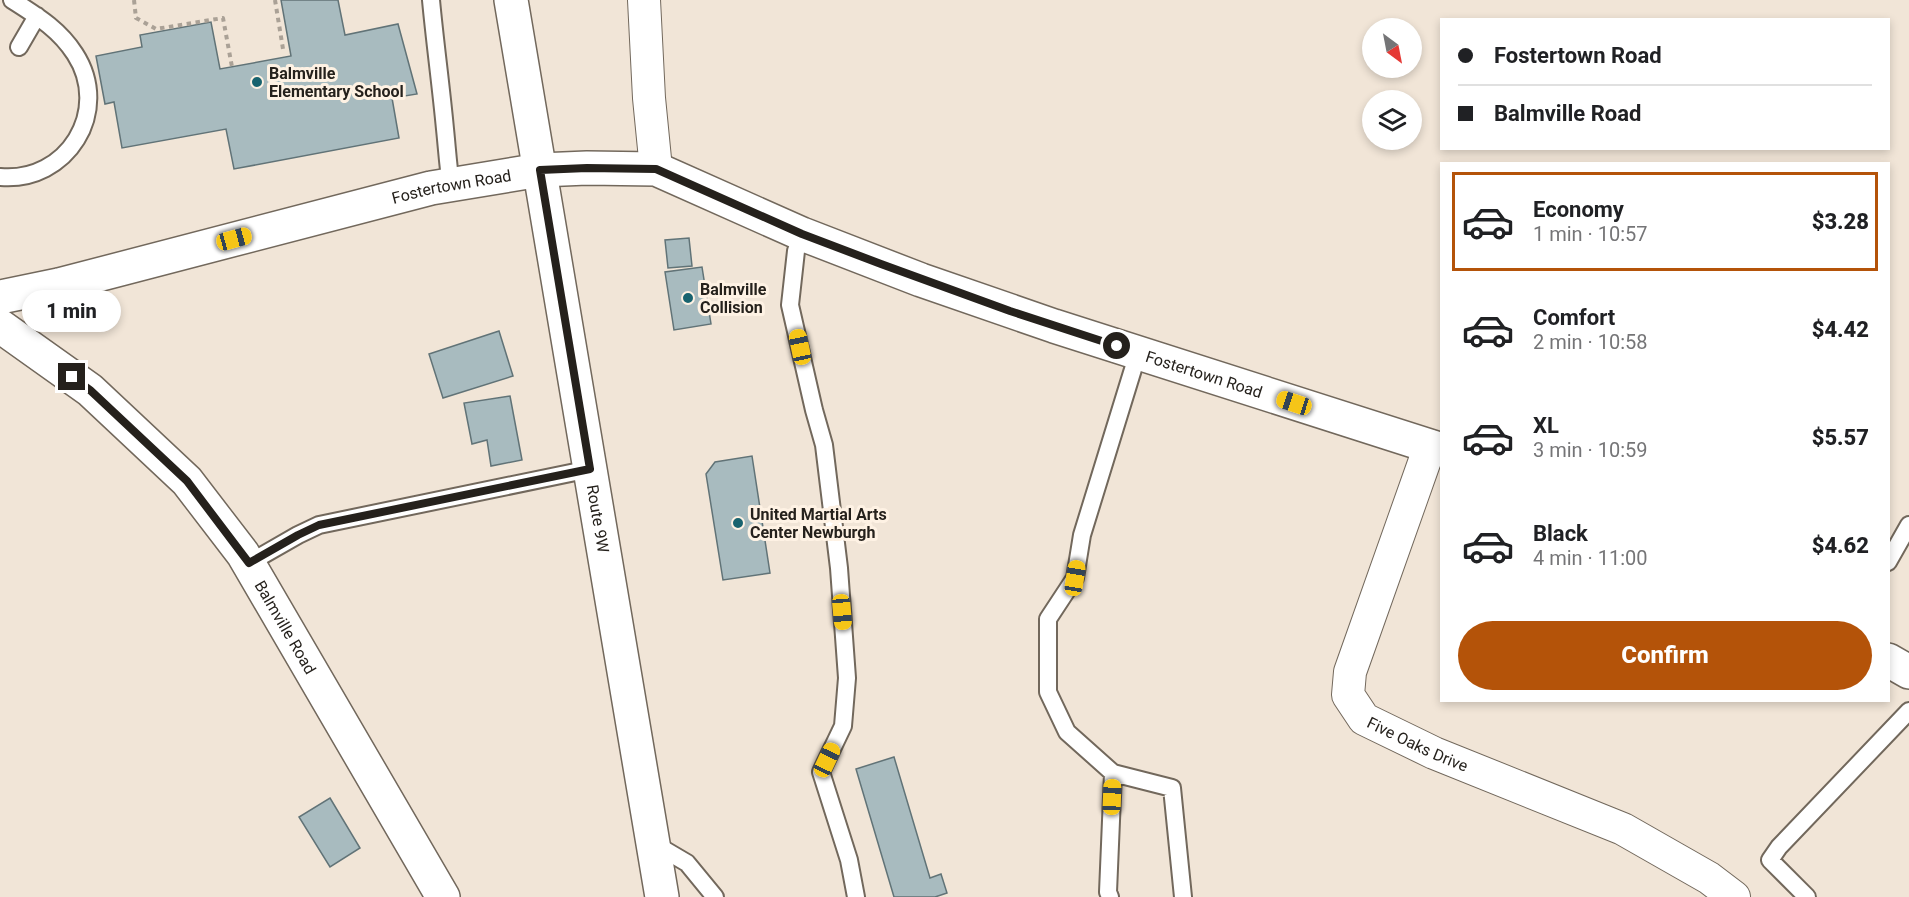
<!DOCTYPE html>
<html lang="en">
<head>
<meta charset="utf-8">
<style>
  :root { --surface:#fff; --page:#f2f2f2; --text:#202124; --muted:#757577; --line:#e0e0e0; --accent:#b45309 }
  body { margin:0; font-family:Roboto,sans-serif; background:var(--page); color:var(--text); height:100vh; display:flex; flex-direction:column; font-size:22px; white-space:nowrap }
  * { box-sizing:border-box; margin:0 }
  p { font-size:20px; color:var(--muted) }
  .icon { flex:none; width:33px; height:33px; fill:none; stroke:currentColor; stroke-width:2; stroke-linecap:round; stroke-linejoin:round }
  .map { position:relative; flex:1; overflow:hidden }
  .details { position:absolute; left:1440px; top:162px; width:450px; height:540px; display:flex; flex-direction:column; background:var(--surface); border-radius:0px; box-shadow:0 3px 9px #0003 }
  .details>* { flex:none }
  .hud { position:absolute; left:1440px; top:18px; width:450px; height:132px; border-radius:0px; box-shadow:0 3px 9px #0003; display:grid; align-content:center; height:132px; padding:0 18px; background:var(--surface) }
  .needle { width:39px; rotate:148deg }
  .tools { position:absolute; left:1362px; top:18px; display:grid; gap:12px }
  .tools a { display:grid; place-items:center; width:60px; height:60px; border-radius:50%; background:var(--surface); box-shadow:0 3px 9px #0003; font-size:30px }
  .end { position:absolute; width:27px; height:27px; margin:-14px; border:8px solid #25211c; background:#fff; box-shadow:0 0 0 3px #fff }
  .from { border-radius:50% }
  .bubble { position:absolute; height:42px; border-radius:21px; background:var(--surface); box-shadow:0 3px 9px #0003; font-size:20px; font-weight:800; line-height:42px; text-align:center }
  .car { position:absolute; width:18px; height:36px; margin:-18px -9px; border-radius:8px; box-shadow:0 0 4px 2px #0007; background:linear-gradient(#f5c518 24%,#345 0 40%,#f5c518 0 76%,#345 0 86%,#f5c518 0) }
  .hud b { display:flex; align-items:center; gap:21px; height:57px; font-size:22px }
  .hud b+b { border-top:2px solid var(--line) }
  .hud i { width:15px; height:15px; background:var(--text) }
  ul { padding:10px 0 0; list-style:none }
  li { display:flex; align-items:center; gap:18px; height:99px; margin:0 12px 9px; padding:0 6px; border:3px solid transparent; border-radius:0px }
  li div { flex:1 }
  li b { display:block; font-size:22px }
  li em { font-style:normal; font-weight:800 }
  li.selected { border-color:var(--accent) }
  li>.icon { width:54px; height:54px; stroke-width:1.5 }
  .cta { display:flex; gap:12px; margin-top:auto; padding:12px 18px }
  .cta a { flex:1; height:69px; border-radius:36px; background:var(--accent); color:#fff; font-size:24px; font-weight:800; line-height:69px; text-align:center }
  .map>svg:first-child { display:block }
  .building { fill:#a8bbbf; stroke:#617377; stroke-width:1.5 }
  .lines { fill:none; stroke-linecap:round; stroke-linejoin:round }
  .lane-casing { stroke:#72685c; stroke-width:20 }
  .street-casing { stroke:#72685c; stroke-width:34 }
  .secondary-casing { stroke:#72685c; stroke-width:36 }
  .highway-casing { stroke:#72685c; stroke-width:36 }
  .path { stroke:#aaa196; stroke-width:4; stroke-dasharray:4.5 4.5; stroke-linecap:butt }
  .lane { stroke:#fff; stroke-width:16 }
  .street { stroke:#fff; stroke-width:32 }
  .secondary { stroke:#fff; stroke-width:33 }
  .highway { stroke:#fff; stroke-width:33 }
  .route { stroke:#25211c; stroke-width:8 }
  .poi-dot { fill:#18636f; stroke:#fef2e4; stroke-width:2 }
  .labels { text-anchor:middle; stroke-width:6; stroke-linejoin:round; paint-order:stroke }
  .poi-label { font-size:16px; font-weight:bold; fill:#25211c; stroke:#fef2e4; text-anchor:start }
  .street-label { font-size:16px; fill:#25211c; stroke:#fef2e4 }
</style>
</head>
<body>
<div class="map">
<svg width="1909" height="897" viewBox="0 0 1909 897">
  <rect width="100%" height="100%" fill="#f1e5d7"/>
  <path class="building" d="M281 0H338L345 35 398 24 417 94 392 98 399 138 234 169 226 129 122 148 114 102 105 104 96 56 142 47 140 35 211 22 220 69 291 56Z
    M689 238 692 266 668 268 665 240Z
    M702 267 711 324 674 330 665 272Z
    M499 331 513 376 443 398 429 354Z
    M510 396 522 460 491 466 487 440 472 444 464 403Z
    M752 456 770 573 723 580 706 474 715 462Z
    M894 757 930 878 941 874 947 893 935 897H894L856 769Z
    M330 798 360 848 330 867 299 817Z"/>
  <g class="lines">
    <g class="lane-casing">
      <path id="lane" d="M431 0C435 43 441 86 445 129 447 148 448 166 451 185
        M19 47 37 16
        M0 177C67 183 112 111 75 54 59 29 37 16 12 0
        M802 234 796 251 790 305 814 410 824 445 839 568 847 678 843 726 821 772 849 860 856 897
        M1138 353 1082 535 1075 578 1048 619V692L1067 732 1113 773 1172 788 1183 897
        M1888 562 1909 525
        M249 563 298 535 319 525 590 469
        M653 843 687 863 715 897
        M1110 897 1108 892 1113 773
        M1807 897 1770 860 1779 847 1909 711"/>
    </g>
    <g class="street-casing">
      <g id="street">
        <path d="M644 0 649 98 656 169"/>
        <path id="s1" d="M1430 446 1350 672 1348 695 1364 719 1434 753 1623 829 1709 878 1734 897"/>
      </g>
    </g>
    <g class="secondary-casing">
      <g id="secondary">
        <path id="s2" d="M0 297 59 285 431 188 540 170 587 168 656 169 802 234 921 280 1054 326 1442 450"/>
        <path id="s3" d="M0 326 90 390 187 481 243 554 443 897"/>
        <path d="M1888 660 1909 672"/>
      </g>
    </g>
    <g class="highway-casing">
      <g id="highway">
        <path id="s4" d="M511 0 662 897"/>
      </g>
    </g>
    <path class="path" d="M134 0 136 18 156 29 223 18 232 67
      M275 0 283 49"/>
    <use href="#lane" class="lane"/>
    <use href="#street" class="street"/>
    <use href="#secondary" class="secondary"/>
    <use href="#highway" class="highway"/>
  </g>
  <g class="lines">
    <path class="route" d="M72 377 90 390 187 481 249 563 298 535 319 525 590 469 540 170 587 168 656 169 802 234 881 264 1010 311 1117 346"/>
  </g>
  <g class="poi-dot">
    <circle cx="257" cy="82" r="6"/>
    <circle cx="688" cy="298" r="6"/>
    <circle cx="738" cy="523" r="6"/>
  </g>
  <g class="labels">
    <g class="poi-label">
      <text x="269" y="79">Balmville<tspan x="269" dy="18">Elementary School</tspan></text>
      <text x="700" y="295">Balmville<tspan x="700" dy="18">Collision</tspan></text>
      <text x="750" y="520">United Martial Arts<tspan x="750" dy="18">Center Newburgh</tspan></text>
    </g>
    <g class="street-label">
      <text dy="6" stroke="none"><textPath href="#s2" startOffset="465">Fostertown Road</textPath></text>
      <text dy="6" stroke="none"><textPath href="#s2" startOffset="1257">Fostertown Road</textPath></text>
      <text dy="6" stroke="none"><textPath href="#s4" startOffset="526">Route 9W</textPath></text>
      <text dy="6" stroke="none"><textPath href="#s3" startOffset="420">Balmville Road</textPath></text>
      <text dy="6" stroke="none"><textPath href="#s1" startOffset="351">Five Oaks Drive</textPath></text>
    </g>
  </g>
</svg>
<div class="tools">
<a><svg class="needle" viewBox="-14 -14 28 28"><path d="M0-13l5 13h-10z" fill="#e53935"/><path d="M0 13l5-13h-10z" fill="#757577"/></svg></a>
<a><svg class="icon" aria-label="layers" viewBox="0 0 24 24"><path d="M12 4l9 5-9 5-9-5zM3 14l9 5 9-5"/></svg></a>
</div>
<i class="end from" style="left:1117px;top:346px"></i>
<i class="end" style="left:72px;top:377px"></i>
<div class="bubble" style="left:22px;top:290px;width:99px">1 min</div>
<i class="car" style="left:234px;top:239px;rotate:75deg"></i>
<i class="car" style="left:800px;top:347px;rotate:348deg"></i>
<i class="car" style="left:1294px;top:403px;rotate:288deg"></i>
<i class="car" style="left:1075px;top:578px;rotate:9deg"></i>
<i class="car" style="left:842px;top:612px;rotate:175deg"></i>
<i class="car" style="left:827px;top:760px;rotate:25deg"></i>
<i class="car" style="left:1112px;top:797px;rotate:2deg"></i>
<div class="hud">
<b><i class="from"></i>Fostertown Road</b>
<b><i></i>Balmville Road</b>
</div>
<section class="details">
<ul>
<li class="selected"><svg class="icon" aria-label="car" viewBox="0 0 24 24"><path d="M5 17H2v-5l4-1 3-4h7l3 4 3 1v5h-3M9 17h6M6 11h13"/><circle cx="7" cy="17" r="2"/><circle cx="17" cy="17" r="2"/></svg><div><b>Economy</b><p>1 min · 10:57</p></div><em>$3.28</em></li>
<li><svg class="icon" aria-label="car" viewBox="0 0 24 24"><path d="M5 17H2v-5l4-1 3-4h7l3 4 3 1v5h-3M9 17h6M6 11h13"/><circle cx="7" cy="17" r="2"/><circle cx="17" cy="17" r="2"/></svg><div><b>Comfort</b><p>2 min · 10:58</p></div><em>$4.42</em></li>
<li><svg class="icon" aria-label="car" viewBox="0 0 24 24"><path d="M5 17H2v-5l4-1 3-4h7l3 4 3 1v5h-3M9 17h6M6 11h13"/><circle cx="7" cy="17" r="2"/><circle cx="17" cy="17" r="2"/></svg><div><b>XL</b><p>3 min · 10:59</p></div><em>$5.57</em></li>
<li><svg class="icon" aria-label="car" viewBox="0 0 24 24"><path d="M5 17H2v-5l4-1 3-4h7l3 4 3 1v5h-3M9 17h6M6 11h13"/><circle cx="7" cy="17" r="2"/><circle cx="17" cy="17" r="2"/></svg><div><b>Black</b><p>4 min · 11:00</p></div><em>$4.62</em></li>
</ul>
<div class="cta"><a>Confirm</a></div>
</section>
</div>
</body>
</html>
